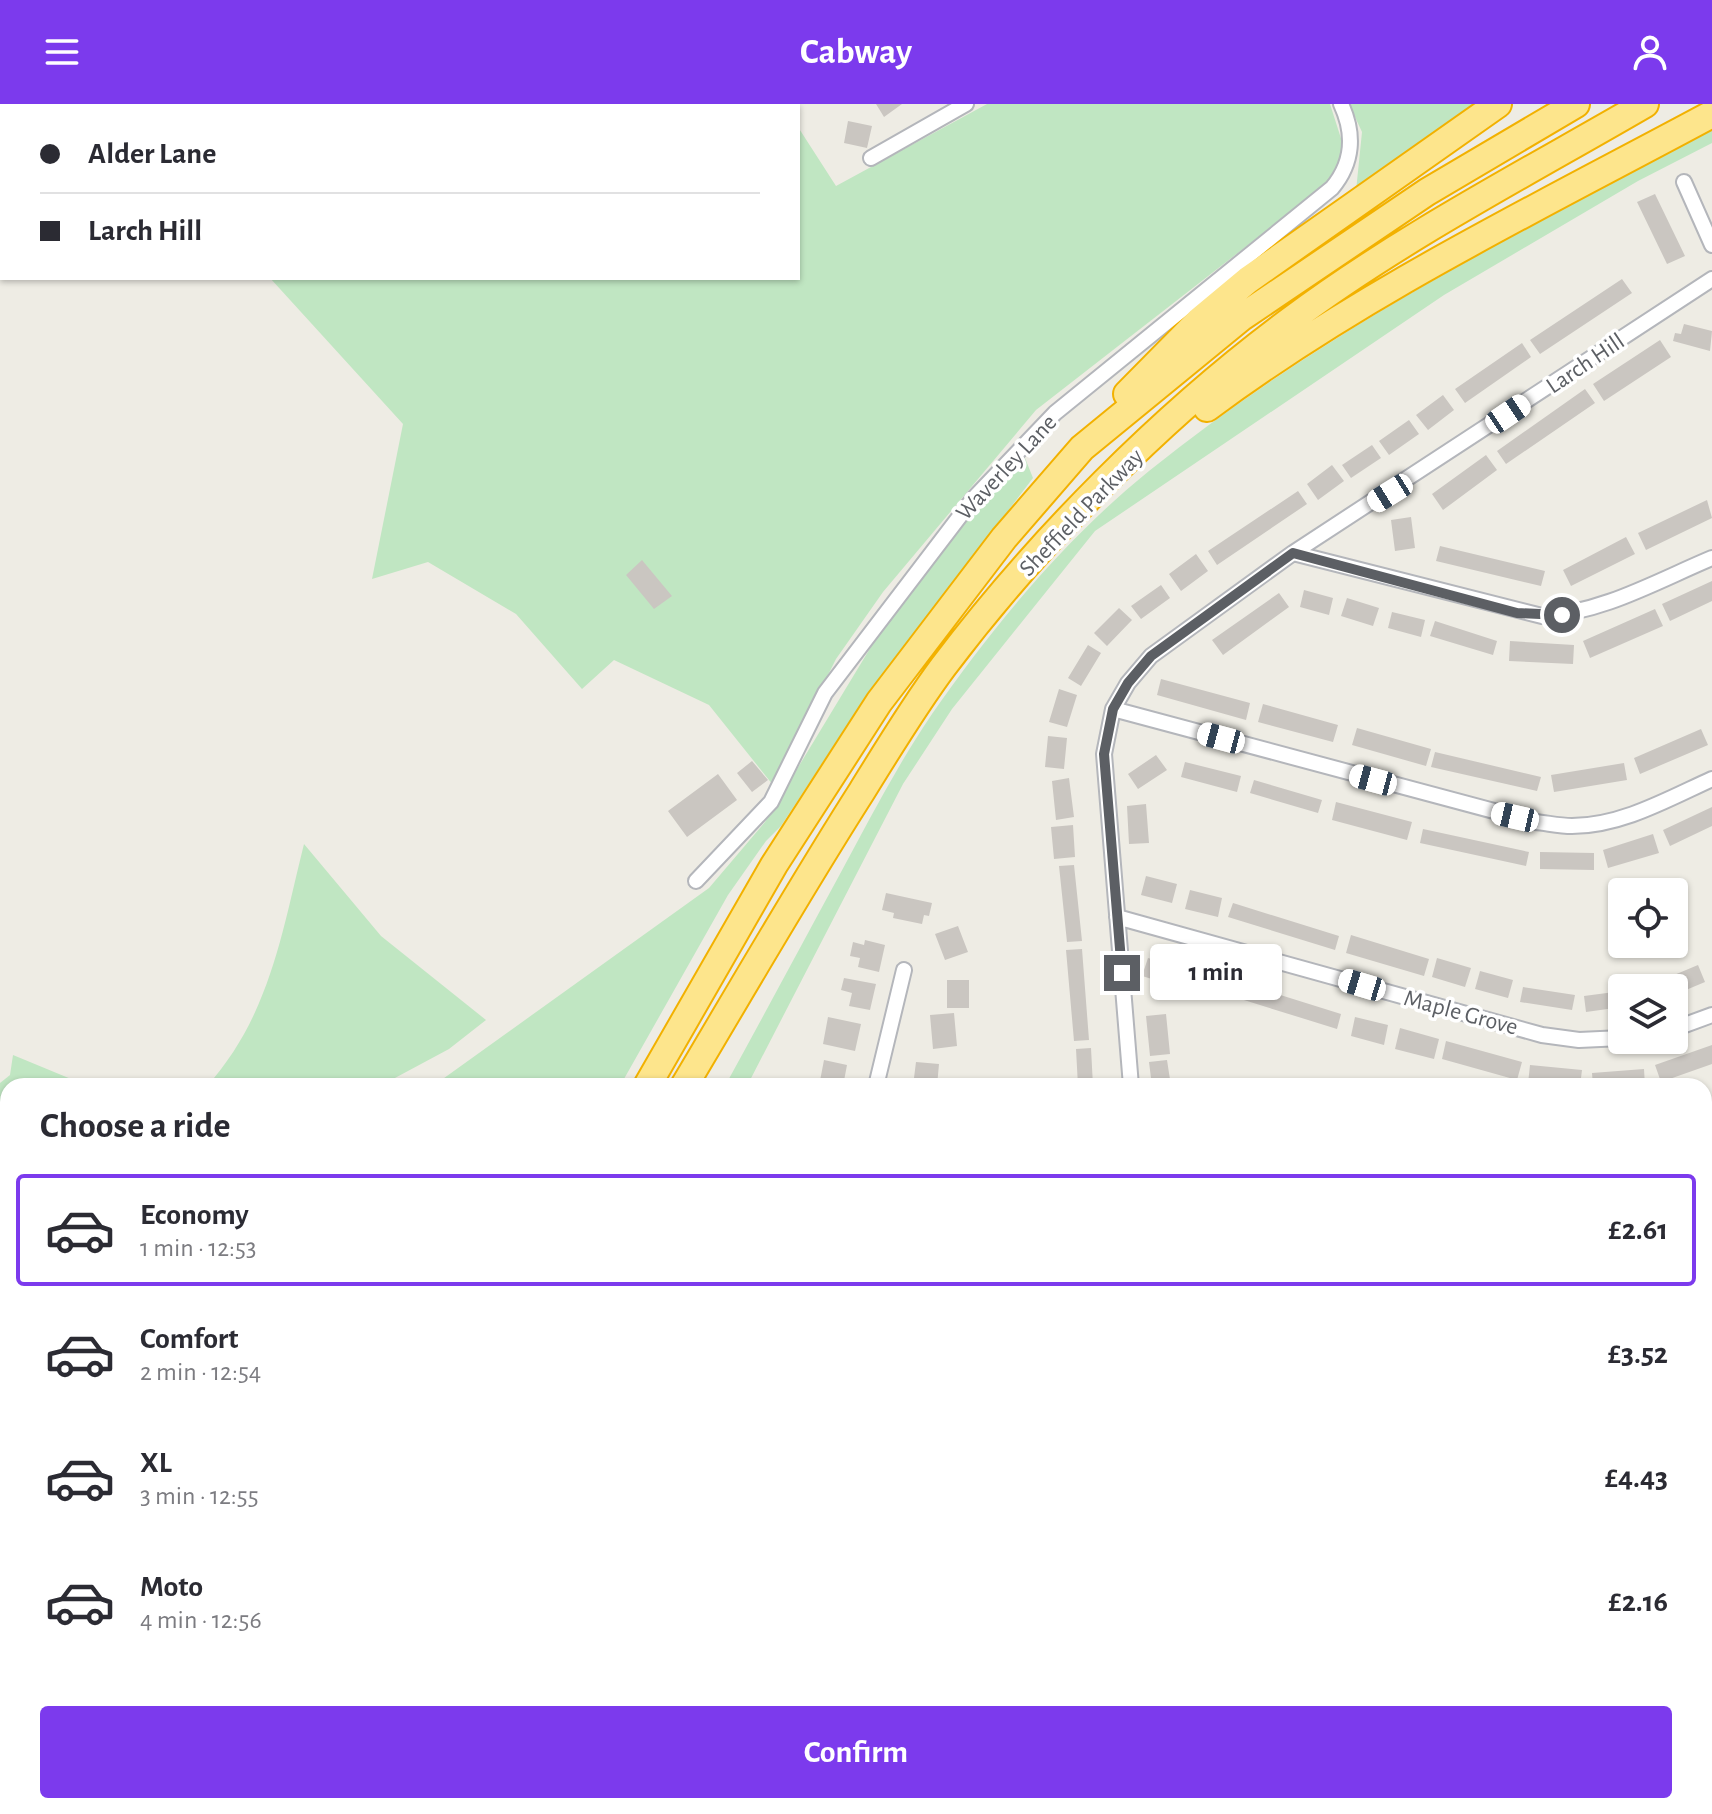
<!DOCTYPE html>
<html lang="en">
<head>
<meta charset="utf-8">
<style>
  :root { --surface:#fff; --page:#f7f7f7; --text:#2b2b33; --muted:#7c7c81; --line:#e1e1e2; --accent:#7c3aed }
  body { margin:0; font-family:"Alegreya Sans",sans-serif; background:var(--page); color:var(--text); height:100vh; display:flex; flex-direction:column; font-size:30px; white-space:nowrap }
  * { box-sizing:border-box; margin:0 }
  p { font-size:26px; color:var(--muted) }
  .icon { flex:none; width:44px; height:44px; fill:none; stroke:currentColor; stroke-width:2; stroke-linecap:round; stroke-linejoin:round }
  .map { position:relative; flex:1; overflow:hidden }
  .details { position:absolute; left:0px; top:974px; width:1712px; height:736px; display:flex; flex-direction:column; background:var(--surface); border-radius:24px 24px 0 0; box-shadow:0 2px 6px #0004 }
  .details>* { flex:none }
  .top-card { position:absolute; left:0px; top:0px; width:800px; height:176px; box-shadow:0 2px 6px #0004; display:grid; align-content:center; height:176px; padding:0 40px; background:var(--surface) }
  .buttons { position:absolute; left:1608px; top:774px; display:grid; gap:16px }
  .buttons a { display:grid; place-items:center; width:80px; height:80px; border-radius:8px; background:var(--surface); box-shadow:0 2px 6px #0004; font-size:40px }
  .end { position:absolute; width:36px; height:36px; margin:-18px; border:10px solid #5c5f64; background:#fff; box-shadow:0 0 0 4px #fff }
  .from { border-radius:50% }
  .bubble { position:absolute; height:56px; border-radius:8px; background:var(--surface); box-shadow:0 2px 6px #0004; font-size:26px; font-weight:700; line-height:56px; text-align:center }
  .car { position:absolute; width:24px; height:48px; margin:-24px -12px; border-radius:10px; box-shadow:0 0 6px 2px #0007; background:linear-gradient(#fff 24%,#345 0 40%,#fff 0 76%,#345 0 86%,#fff 0) }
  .top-card b { display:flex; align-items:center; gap:28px; height:76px; font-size:30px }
  .top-card b+b { border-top:2px solid var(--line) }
  .top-card i { width:20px; height:20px; background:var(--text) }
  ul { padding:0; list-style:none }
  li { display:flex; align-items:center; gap:24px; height:112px; margin:0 16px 12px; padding:0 24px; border:4px solid transparent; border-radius:8px }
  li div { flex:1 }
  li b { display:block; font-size:30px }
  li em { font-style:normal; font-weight:700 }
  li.selected { border-color:var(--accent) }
  li>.icon { width:72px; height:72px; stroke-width:1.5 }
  h2 { padding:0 40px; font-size:36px; line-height:96px }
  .button { display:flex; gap:16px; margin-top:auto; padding:16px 40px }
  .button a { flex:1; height:92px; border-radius:8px; background:var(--accent); color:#fff; font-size:32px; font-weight:700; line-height:92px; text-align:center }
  header { display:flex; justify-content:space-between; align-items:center; height:104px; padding:0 40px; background:var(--accent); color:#fff; font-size:36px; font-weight:700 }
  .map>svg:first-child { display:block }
  .industrial { fill:#dddbd6 }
  .green { fill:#c0e6c2 }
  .building { fill:#cac6c1 }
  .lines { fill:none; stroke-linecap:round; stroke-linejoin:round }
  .street-casing { stroke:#b4b6bb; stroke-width:18 }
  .highway-casing { stroke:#f2b100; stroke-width:30 }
  .street { stroke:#fff; stroke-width:14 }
  .highway { stroke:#fde58c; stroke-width:26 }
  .rail { stroke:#b4b5b5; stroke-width:5; stroke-dasharray:2 10; stroke-linecap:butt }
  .route { stroke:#5c5f64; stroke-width:10 }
  .labels { text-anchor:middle; stroke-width:7; stroke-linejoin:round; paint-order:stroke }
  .street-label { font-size:24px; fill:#5c5f64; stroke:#fff }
</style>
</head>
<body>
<header><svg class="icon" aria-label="menu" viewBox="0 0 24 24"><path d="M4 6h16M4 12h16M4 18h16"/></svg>Cabway<svg class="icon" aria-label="person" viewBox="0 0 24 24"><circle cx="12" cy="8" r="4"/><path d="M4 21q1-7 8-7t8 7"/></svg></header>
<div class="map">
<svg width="1712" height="1710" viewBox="0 0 1712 1710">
  <rect width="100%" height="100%" fill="#eeece4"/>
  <path class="industrial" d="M0 1300 8 1309V1702H51L49 1710H0Z"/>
  <path class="green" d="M113 0H783L784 2H114Z
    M987 0H1330L1345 47 1329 78 1036 306 883 488 836 555 773 681 709 601 614 556 582 585 516 510 428 458 372 475 403 320 270 174H798V23L836 82Z
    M1349 0H1486L1356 87 1362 28Z
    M1712 24V39L1638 77 1444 191 1095 427 952 605 903 680 747 982H725C764 911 802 840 840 770 869 716 898 660 932 610 993 522 1066 434 1149 367 1320 229 1520 127 1712 24Z
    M1025 354 1033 374 865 594 781 722 766 737 728 791 620 982H433L709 784 765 718 883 523 956 429Z
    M304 740 381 832 486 916 449 945 380 982H207C270 912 282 828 304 740Z
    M13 951 88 982H8V1044L0 1040V979L10 971Z
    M0 1090 8 1093V1286L0 1275Z
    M52 1702H174L168 1710H49Z
    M376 1702H563L564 1703 560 1710H372Z
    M621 1702H831L826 1710H616Z
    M1119 1702H1211L1206 1710H1130Z
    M1272 1702H1625L1645 1710H1266Z"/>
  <path class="building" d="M876 0H902L884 13Z
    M848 17 872 22 867 44 844 39Z
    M1655 90 1685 152 1667 160 1637 98Z
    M1622 175 1632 189 1540 250 1530 236Z
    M1684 220 1712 227 1710 247 1673 237 1675 229 1681 230Z
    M1660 236 1671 253 1604 297 1593 280Z
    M1522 239 1531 253 1465 299 1455 285Z
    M1585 285 1595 299 1506 360 1497 347Z
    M1443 291 1454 306 1428 326 1416 311Z
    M1409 316 1419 330 1389 351 1379 337Z
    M1372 341 1381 354 1351 374 1342 361Z
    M1486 351 1497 366 1443 406 1432 390Z
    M1332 361 1344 377 1318 396 1307 380Z
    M1298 387 1307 400 1217 461 1208 447Z
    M1707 396 1712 414 1646 446 1638 429Z
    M1411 413 1415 444 1395 447 1391 416Z
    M1626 433 1635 450 1571 482 1563 466Z
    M1440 442 1545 467 1541 482 1436 457Z
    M1196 450 1208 467 1181 487 1169 470Z
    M642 456 672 492 654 505 626 471Z
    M1712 477V497L1670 517 1662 500Z
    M1161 481 1170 494 1141 515 1131 502Z
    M1304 486 1333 494 1329 511 1300 503Z
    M1279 489 1289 503 1223 551 1212 536Z
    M1347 494 1379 504 1373 522 1341 512Z
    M1119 504 1132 516 1107 542 1094 529Z
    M1655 505 1663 522 1590 554 1583 537Z
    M1392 508 1425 516 1421 533 1388 524Z
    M1435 517 1497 537 1493 551 1430 532Z
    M1510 537 1574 541 1573 560 1509 557Z
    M1088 541 1101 549 1081 582 1068 574Z
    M1161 575 1250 599 1246 616 1157 591Z
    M1059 585 1077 591 1067 623 1049 618Z
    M1263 600 1338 621 1333 638 1258 618Z
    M1357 624 1431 645 1426 662 1352 641Z
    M1701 625 1708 641 1640 670 1634 654Z
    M1048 632 1067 634 1064 665 1045 663Z
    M1435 648 1541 673 1537 687 1431 663Z
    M1156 651 1167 666 1138 685 1128 670Z
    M752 657 768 676 752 688 737 669Z
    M1185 658 1241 672 1237 688 1181 673Z
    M1624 659 1627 676 1554 688 1551 671Z
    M718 670 737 696 687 733 668 707Z
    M1069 674 1074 713 1056 716 1052 677Z
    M1254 676 1322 696 1318 709 1250 689Z
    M1336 698 1412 718 1407 736 1332 716Z
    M1146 700 1149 739 1129 740 1127 702Z
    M1712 703V722L1670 742 1663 726Z
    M1073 721 1075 753 1054 755 1051 723Z
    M1423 725 1529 748 1526 762 1420 739Z
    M1653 730 1659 749 1608 764 1603 746Z
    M1540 748 1594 749V766L1540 765Z
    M1074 761 1082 837 1067 838 1059 762Z
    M1146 772 1177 780 1172 799 1141 791Z
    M1190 786 1222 794 1218 813 1185 805Z
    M886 789 932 799 929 812 924 811 922 820 893 814 894 809 882 806Z
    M1233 799 1339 832 1335 846 1228 813Z
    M958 822 968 848 945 856 935 830Z
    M1351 831 1429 855 1424 872 1346 849Z
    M865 836 885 841 879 868 858 863 860 854 850 852 853 838 864 841Z
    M1082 845 1089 936 1074 937 1066 846Z
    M1148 854 1181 864 1175 882 1142 872Z
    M1437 854 1471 864 1465 883 1432 873Z
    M1698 861 1705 878 1674 891V884H1643Z
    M1480 867 1513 876 1508 894 1475 885Z
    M1192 868 1224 875 1220 894 1188 886Z
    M844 874 876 880 870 906 849 902 852 889 841 886Z
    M947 876H969V904H947Z
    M1236 877 1341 910 1337 925 1231 892Z
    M1523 883 1575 891 1572 906 1520 898Z
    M1622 887V903L1586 908 1584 892Z
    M954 909 957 942 933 945 930 911Z
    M1166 910 1170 950 1150 952 1146 912Z
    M828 913 861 920 855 947 823 940Z
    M1355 913 1388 921 1384 941 1351 932Z
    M1400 924 1439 935 1434 955 1395 945Z
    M1446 937 1522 958 1517 976 1442 955Z
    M1712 941V960L1661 978 1655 961Z
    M1091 944 1093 982H1078L1076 945Z
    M824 956 847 961 843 982H819Z
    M1167 956 1171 982H1152L1149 958Z
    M916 958 939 960 937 982H913Z
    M1530 961 1582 966 1580 982 1528 980Z
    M1644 965 1645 982H1593L1592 969Z
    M0 1547 8 1554V1573L0 1583Z
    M1707 1674 1712 1676V1700L1704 1697Z"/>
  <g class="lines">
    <g class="street-casing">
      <path id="street" d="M871 54 966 0
        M1684 78 1712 141
        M1293 449 1542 512C1602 509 1657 477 1712 454
        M1113 605 1535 718C1547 719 1559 722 1572 722 1621 722 1668 695 1712 675
        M696 777 771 698 825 589 973 395 1055 309 1332 84C1353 59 1355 30 1341 0
        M1117 813 1542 931 1579 936 1622 934
        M1674 925 1712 911
        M876 982 904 866
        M1131 982 1104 650 1113 605 1128 579 1151 552 1293 449 1712 175
        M1704 1138 1712 1137
        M1704 1634 1712 1637"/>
    </g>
    <g class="highway-casing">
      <path id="highway" d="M1127 290 1200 216 1248 176 1498 0
        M1207 304C1363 188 1541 102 1712 10
        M647 982 774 761 879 598 1004 434 1082 344 1242 213 1427 88 1576 0
        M684 982C743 883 800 784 862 687 888 645 914 602 943 563 1038 437 1164 310 1291 216 1399 135 1528 68 1645 0
        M196 1710 202 1702
        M238 1710 244 1702"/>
    </g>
    <use href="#street" class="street"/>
    <use href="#highway" class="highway"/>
    <path class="rail" d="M0 1062 8 1065
      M0 1076 8 1079
      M1704 1440 1712 1441
      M1704 1454 1712 1455"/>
  </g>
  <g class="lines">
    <path class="route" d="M1122 869 1104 650 1113 605 1128 579 1151 552 1293 449 1517 509 1562 511"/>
  </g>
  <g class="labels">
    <g class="street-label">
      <text transform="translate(1585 259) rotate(-34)" y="8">Larch Hill</text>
      <text transform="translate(1006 363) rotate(-47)" y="8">Waverley Lane</text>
      <text transform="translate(1081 408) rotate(-46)" y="8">Sheffield Parkway</text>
      <text transform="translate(1461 908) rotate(15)" y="8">Maple Grove</text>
    </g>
  </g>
</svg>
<div class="buttons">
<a><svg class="icon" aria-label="locate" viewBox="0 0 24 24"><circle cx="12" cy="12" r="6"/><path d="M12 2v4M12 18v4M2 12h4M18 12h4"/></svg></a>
<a><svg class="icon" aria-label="layers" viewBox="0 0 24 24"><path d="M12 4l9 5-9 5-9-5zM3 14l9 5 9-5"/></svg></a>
</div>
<i class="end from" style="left:1562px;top:511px"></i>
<i class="end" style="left:1122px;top:869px"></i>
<div class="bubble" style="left:1150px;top:840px;width:132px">1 min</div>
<i class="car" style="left:1508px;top:310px;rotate:56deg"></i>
<i class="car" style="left:1390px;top:389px;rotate:238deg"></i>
<i class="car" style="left:1221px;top:634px;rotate:285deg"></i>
<i class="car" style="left:1373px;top:676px;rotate:285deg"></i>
<i class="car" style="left:1515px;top:713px;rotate:283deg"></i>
<i class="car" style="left:1362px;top:881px;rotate:287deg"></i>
<div class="top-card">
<b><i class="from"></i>Alder Lane</b>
<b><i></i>Larch Hill</b>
</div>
<section class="details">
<h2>Choose a ride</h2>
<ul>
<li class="selected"><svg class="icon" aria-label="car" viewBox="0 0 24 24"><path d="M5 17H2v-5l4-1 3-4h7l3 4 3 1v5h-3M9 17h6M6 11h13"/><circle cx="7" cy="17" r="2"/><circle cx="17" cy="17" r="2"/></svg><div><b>Economy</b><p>1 min · 12:53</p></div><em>£2.61</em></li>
<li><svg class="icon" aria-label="car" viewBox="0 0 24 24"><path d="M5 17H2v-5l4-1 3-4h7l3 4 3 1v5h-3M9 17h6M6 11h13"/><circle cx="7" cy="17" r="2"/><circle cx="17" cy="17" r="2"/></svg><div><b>Comfort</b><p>2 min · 12:54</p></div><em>£3.52</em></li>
<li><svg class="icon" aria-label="car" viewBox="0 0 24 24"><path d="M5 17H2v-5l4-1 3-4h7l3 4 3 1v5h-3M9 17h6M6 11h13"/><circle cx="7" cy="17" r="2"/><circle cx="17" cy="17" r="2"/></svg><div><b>XL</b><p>3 min · 12:55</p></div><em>£4.43</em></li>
<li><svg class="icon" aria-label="car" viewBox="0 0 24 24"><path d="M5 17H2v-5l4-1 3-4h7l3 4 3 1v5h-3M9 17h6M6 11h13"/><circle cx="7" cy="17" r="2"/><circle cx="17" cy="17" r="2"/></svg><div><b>Moto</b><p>4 min · 12:56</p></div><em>£2.16</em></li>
</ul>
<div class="button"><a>Confirm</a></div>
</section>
</div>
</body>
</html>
